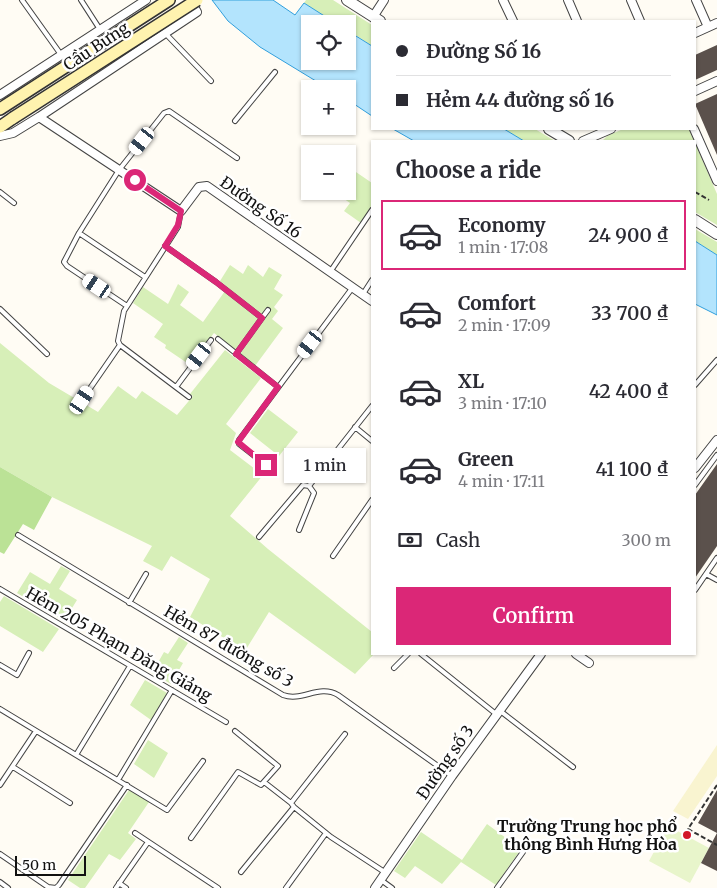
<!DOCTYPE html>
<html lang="en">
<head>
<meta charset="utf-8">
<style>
  :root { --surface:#fff; --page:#f7f7f7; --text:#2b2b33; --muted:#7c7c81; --line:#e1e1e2; --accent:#db2777 }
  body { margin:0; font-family:Merriweather,serif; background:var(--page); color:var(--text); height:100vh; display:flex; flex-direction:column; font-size:19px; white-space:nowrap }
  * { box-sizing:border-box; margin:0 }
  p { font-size:16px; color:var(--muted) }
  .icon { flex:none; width:28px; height:28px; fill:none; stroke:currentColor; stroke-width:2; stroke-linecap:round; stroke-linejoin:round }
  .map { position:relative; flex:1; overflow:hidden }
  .details { position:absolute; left:371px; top:140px; width:325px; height:515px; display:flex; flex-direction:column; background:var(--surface); border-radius:0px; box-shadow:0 1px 4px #0004 }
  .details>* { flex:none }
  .banner { position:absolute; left:371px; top:20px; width:325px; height:110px; border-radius:0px; box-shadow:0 1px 4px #0004; display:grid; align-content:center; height:110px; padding:0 25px; background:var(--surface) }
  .tools { position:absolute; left:301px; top:15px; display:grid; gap:10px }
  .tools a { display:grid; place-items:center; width:55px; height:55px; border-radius:0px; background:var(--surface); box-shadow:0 1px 4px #0004; font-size:25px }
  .scale { position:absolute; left:15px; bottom:12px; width:71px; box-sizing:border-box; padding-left:5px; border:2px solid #111; border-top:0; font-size:14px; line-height:18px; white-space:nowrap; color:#111; -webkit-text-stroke:4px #fff; paint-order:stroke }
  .end { position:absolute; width:22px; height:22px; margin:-11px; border:6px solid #db2777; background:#fff; box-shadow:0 0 0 2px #fff }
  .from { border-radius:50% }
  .bubble { position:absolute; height:35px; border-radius:0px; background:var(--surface); box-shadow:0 1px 4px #0004; font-size:16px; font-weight:600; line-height:35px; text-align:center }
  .car { position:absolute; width:15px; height:30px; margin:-15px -8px; border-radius:6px; box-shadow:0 0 4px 1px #0007; background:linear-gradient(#fff 24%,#345 0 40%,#fff 0 76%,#345 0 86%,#fff 0) }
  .banner b { display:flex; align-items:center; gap:18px; height:48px; font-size:19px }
  .banner b+b { border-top:1px solid var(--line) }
  .banner i { width:12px; height:12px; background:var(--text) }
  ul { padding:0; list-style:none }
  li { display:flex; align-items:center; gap:15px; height:70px; margin:0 10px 8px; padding:0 15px; border:2px solid transparent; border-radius:0px }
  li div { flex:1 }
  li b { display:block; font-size:19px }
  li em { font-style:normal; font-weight:600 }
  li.selected { border-color:var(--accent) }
  li>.icon { width:45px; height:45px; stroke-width:1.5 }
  h2 { padding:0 25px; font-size:22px; line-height:60px }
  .pay { display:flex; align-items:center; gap:12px; height:55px; padding:0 25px; font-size:19px }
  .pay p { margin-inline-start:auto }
  .action { display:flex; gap:10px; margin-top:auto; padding:10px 25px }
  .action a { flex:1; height:58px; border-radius:0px; background:var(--accent); color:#fff; font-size:20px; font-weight:600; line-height:58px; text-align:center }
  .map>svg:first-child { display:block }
  .farmland { fill:#f9f4d0 }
  .green { fill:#d7efb8 }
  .forest { fill:#bbe296 }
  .pitch { fill:#e8f5cb }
  .water { fill:#b3e4fd; stroke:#319fdc }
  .building { fill:#5b514c }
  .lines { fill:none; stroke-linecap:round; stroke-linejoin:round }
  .service-casing { stroke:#444; stroke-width:6 }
  .minor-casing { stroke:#444; stroke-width:10 }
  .tertiary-casing { stroke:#444; stroke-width:12 }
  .secondary-casing { stroke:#333; stroke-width:14 }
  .path { stroke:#333; stroke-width:2; stroke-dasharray:5 2.5; stroke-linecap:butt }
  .service { stroke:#fff; stroke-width:4 }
  .minor { stroke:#fff; stroke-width:8 }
  .tertiary { stroke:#fff; stroke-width:10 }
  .secondary { stroke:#fff3af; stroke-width:11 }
  .secondary-bridge-casing { stroke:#333; stroke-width:14; stroke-linecap:butt }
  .secondary-bridge { stroke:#fff3af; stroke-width:11 }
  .route { stroke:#db2777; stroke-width:6 }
  .poi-dot { fill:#d21728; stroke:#fff; stroke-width:2 }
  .labels { text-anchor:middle; stroke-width:5; stroke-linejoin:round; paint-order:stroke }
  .street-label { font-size:16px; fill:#111; stroke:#fff }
  .poi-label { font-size:16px; font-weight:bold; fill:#111; stroke:#fff; text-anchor:end }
</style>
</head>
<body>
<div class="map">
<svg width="717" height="888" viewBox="0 0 717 888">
  <rect width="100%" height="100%" fill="#fffcf4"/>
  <path class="farmland" d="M717 745V776L688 819 673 811Z"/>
  <path class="green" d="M306 0H333L372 25V46L348 30V24H337L304 3Z
    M504 129H535L555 141H524Z
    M623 129H689L694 141H602L607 136Z
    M695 143 717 194V225L695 212Z
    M353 170 372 183V205L361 223 344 211 350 203 337 194 339 191H348V178Z
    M695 229 717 242V255L695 241Z
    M230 265 243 274 248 265 263 277 269 267 282 275 274 289 283 295 274 307 278 311 272 319 283 328 255 366 240 354 270 310 267 308 261 315 220 281Z
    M178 284 189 292 180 305 203 322 225 291 259 319 236 351 214 333 190 365 165 348 166 345 154 337 163 324 133 303 143 287 168 304Z
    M0 343 49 383 98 412 118 386 136 399 142 391 177 415 193 396 190 394 225 350 261 378 226 424 236 433 230 450 263 475 230 516 268 549 372 632V654H374L355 674 269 612 245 651 190 617 210 579 171 556 162 571 143 561 152 546 52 497 0 467Z
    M268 409 298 432 279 456 250 433Z
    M61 566 70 571 59 589 77 600 64 621 17 593 30 572 50 584Z
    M4 596 59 629 43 652 0 626V602Z
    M179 637 188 643 177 660 183 663 171 684 152 673 164 652 168 654Z
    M145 680 167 693 151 720 130 705Z
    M148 740 168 753 154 778 134 764Z
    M129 790 149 802 128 833 136 839 120 860 109 854 85 888H80L68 880Z
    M487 824 521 849 496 885 461 862 442 884 415 866 405 878 394 871 421 832 462 860Z"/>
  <path class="forest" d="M0 467 52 497 34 530 23 524 4 554 0 552Z"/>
  <path class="pitch" d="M668 826 709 848 690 883 649 861Z"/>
  <path class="water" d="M212 0H273L295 15 304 3 337 24H310V61H348V31L372 46V116L348 100V89H329L260 47 228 21Z
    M393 129H504L524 141H414Z
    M695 241 717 255V315L695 304Z"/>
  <path class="building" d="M717 45V70L695 80V55Z
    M717 94V155L695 104Z
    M717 464V546L695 578V495Z
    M717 790V871L701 863 717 833 698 823Z"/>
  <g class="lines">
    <g class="service-casing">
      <path id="service" d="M22 0 62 56
        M81 0 101 31
        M165 33 211 81
        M235 121 275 72
        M0 192 14 203
        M79 233 145 277
        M165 246 216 282 262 318 236 354
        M330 272 372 210
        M363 294 372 280
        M127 306 67 266 64 262 79 233 119 170 164 113 169 111 237 158
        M0 309 47 354
        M262 318 268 310
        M218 339 278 387
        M120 345 118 341 124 311 178 227 181 211
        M120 345 189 397
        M695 385 717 360
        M176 387 211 340
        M82 400 120 345
        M355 427 372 441
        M266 465 239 444V440L353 287
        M695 485 717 455
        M299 530 314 493 309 486
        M18 535 283 695C302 702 319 684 338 695L452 776
        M259 537 303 485 309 486 372 406
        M333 556 372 500
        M706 574 717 580
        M0 589 226 722
        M695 590 717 558
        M129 603 146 574
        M421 654 496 714
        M0 665 17 675 29 653
        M394 668 408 654
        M0 709 167 810 203 761
        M499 710 573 767
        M76 755 130 666
        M13 767 70 803
        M118 780 172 690
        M264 782 291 803
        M0 785 36 731
        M294 807 331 837 386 873
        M135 833 218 888
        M191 838 238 772 261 785 278 766 235 731
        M0 854 48 887 56 888 59 885 127 785
        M241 872 294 807 291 803 345 734
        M381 880 392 888
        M0 882 8 888
        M119 883 126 888
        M116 888 148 842
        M286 888 326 833
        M497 888 523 852"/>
    </g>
    <g class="minor-casing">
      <path id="minor" d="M503 0 513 21
        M568 0 577 21
        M631 0 640 21
        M696 0 708 27
        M373 17 384 0
        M695 33 717 23
        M695 91 717 81
        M0 95 146 0
        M39 117 181 211 199 187 207 186 372 301
        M694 129 717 181
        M0 136 13 133 39 117 197 12 190 0
        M583 141 611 129
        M695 468 717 440
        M576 654 589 663
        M375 888 452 776 541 654"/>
    </g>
    <g class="tertiary-casing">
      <path id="tertiary" d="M347 0 380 21
        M549 129 569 141
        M695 220 717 234"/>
    </g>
    <g class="secondary-casing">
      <path id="secondary" d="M0 109 169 0
        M0 127 13 118"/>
    </g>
    <path class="path" d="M695 192 709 200
      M717 785 688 829 717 845"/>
    <use href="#service" class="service"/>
    <use href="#minor" class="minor"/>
    <use href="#tertiary" class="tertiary"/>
    <use href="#secondary" class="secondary"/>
    <g class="secondary-bridge-casing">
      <path id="secondary-bridge" d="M13 118 197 0"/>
    </g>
    <use href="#secondary-bridge" class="secondary-bridge"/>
  </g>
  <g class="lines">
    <path class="route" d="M135 180 181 211 178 225 165 246 216 282 262 318 236 354 278 387 238 442 266 465"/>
  </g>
  <circle class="poi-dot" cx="687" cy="835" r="5"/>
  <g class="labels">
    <g class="street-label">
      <text transform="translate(96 46) rotate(-33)" y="6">Cầu Bưng</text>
      <text transform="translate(261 207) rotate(35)" y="6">Đường Số 16</text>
      <text transform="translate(119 644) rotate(30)" y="6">Hẻm 205 Phạm Đăng Giảng</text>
      <text transform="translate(229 646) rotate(30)" y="6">Hẻm 87 đường số 3</text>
      <text transform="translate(445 762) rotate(-55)" y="6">Đường số 3</text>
    </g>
    <g class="poi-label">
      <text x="677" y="832">Trường Trung học phổ<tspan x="677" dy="18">thông Bình Hưng Hòa</tspan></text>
    </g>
  </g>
</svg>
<div class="tools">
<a><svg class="icon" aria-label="locate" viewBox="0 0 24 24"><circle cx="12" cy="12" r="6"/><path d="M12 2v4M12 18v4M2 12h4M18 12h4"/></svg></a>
<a>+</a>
<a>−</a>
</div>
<div class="scale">50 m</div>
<i class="end from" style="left:135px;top:180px"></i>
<i class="end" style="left:266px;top:465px"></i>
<div class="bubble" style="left:284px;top:448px;width:82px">1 min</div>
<i class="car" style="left:142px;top:141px;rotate:218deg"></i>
<i class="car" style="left:97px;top:286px;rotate:304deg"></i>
<i class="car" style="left:310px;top:344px;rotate:217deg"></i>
<i class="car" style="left:199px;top:356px;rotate:217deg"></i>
<i class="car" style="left:82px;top:400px;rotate:34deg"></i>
<div class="banner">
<b><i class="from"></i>Đường Số 16</b>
<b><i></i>Hẻm 44 đường số 16</b>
</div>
<section class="details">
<h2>Choose a ride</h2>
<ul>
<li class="selected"><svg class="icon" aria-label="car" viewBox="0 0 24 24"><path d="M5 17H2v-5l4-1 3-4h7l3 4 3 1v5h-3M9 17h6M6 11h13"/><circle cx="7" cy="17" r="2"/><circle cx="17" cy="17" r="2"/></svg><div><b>Economy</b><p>1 min · 17:08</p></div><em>24 900 ₫</em></li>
<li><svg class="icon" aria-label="car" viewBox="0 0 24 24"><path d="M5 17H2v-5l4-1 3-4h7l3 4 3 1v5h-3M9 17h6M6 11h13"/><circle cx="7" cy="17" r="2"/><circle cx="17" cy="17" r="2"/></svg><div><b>Comfort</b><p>2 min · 17:09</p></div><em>33 700 ₫</em></li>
<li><svg class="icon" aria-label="car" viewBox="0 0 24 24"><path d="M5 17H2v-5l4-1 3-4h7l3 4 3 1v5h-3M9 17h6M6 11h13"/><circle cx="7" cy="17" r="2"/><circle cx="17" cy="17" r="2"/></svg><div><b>XL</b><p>3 min · 17:10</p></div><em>42 400 ₫</em></li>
<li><svg class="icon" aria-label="car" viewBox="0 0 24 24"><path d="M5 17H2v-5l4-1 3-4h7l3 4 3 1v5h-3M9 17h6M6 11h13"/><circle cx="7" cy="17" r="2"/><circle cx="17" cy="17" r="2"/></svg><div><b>Green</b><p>4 min · 17:11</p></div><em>41 100 ₫</em></li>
</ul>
<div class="pay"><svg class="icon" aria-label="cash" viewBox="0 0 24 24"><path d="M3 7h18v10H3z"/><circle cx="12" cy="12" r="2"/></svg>Cash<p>300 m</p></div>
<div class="action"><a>Confirm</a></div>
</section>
</div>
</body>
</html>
